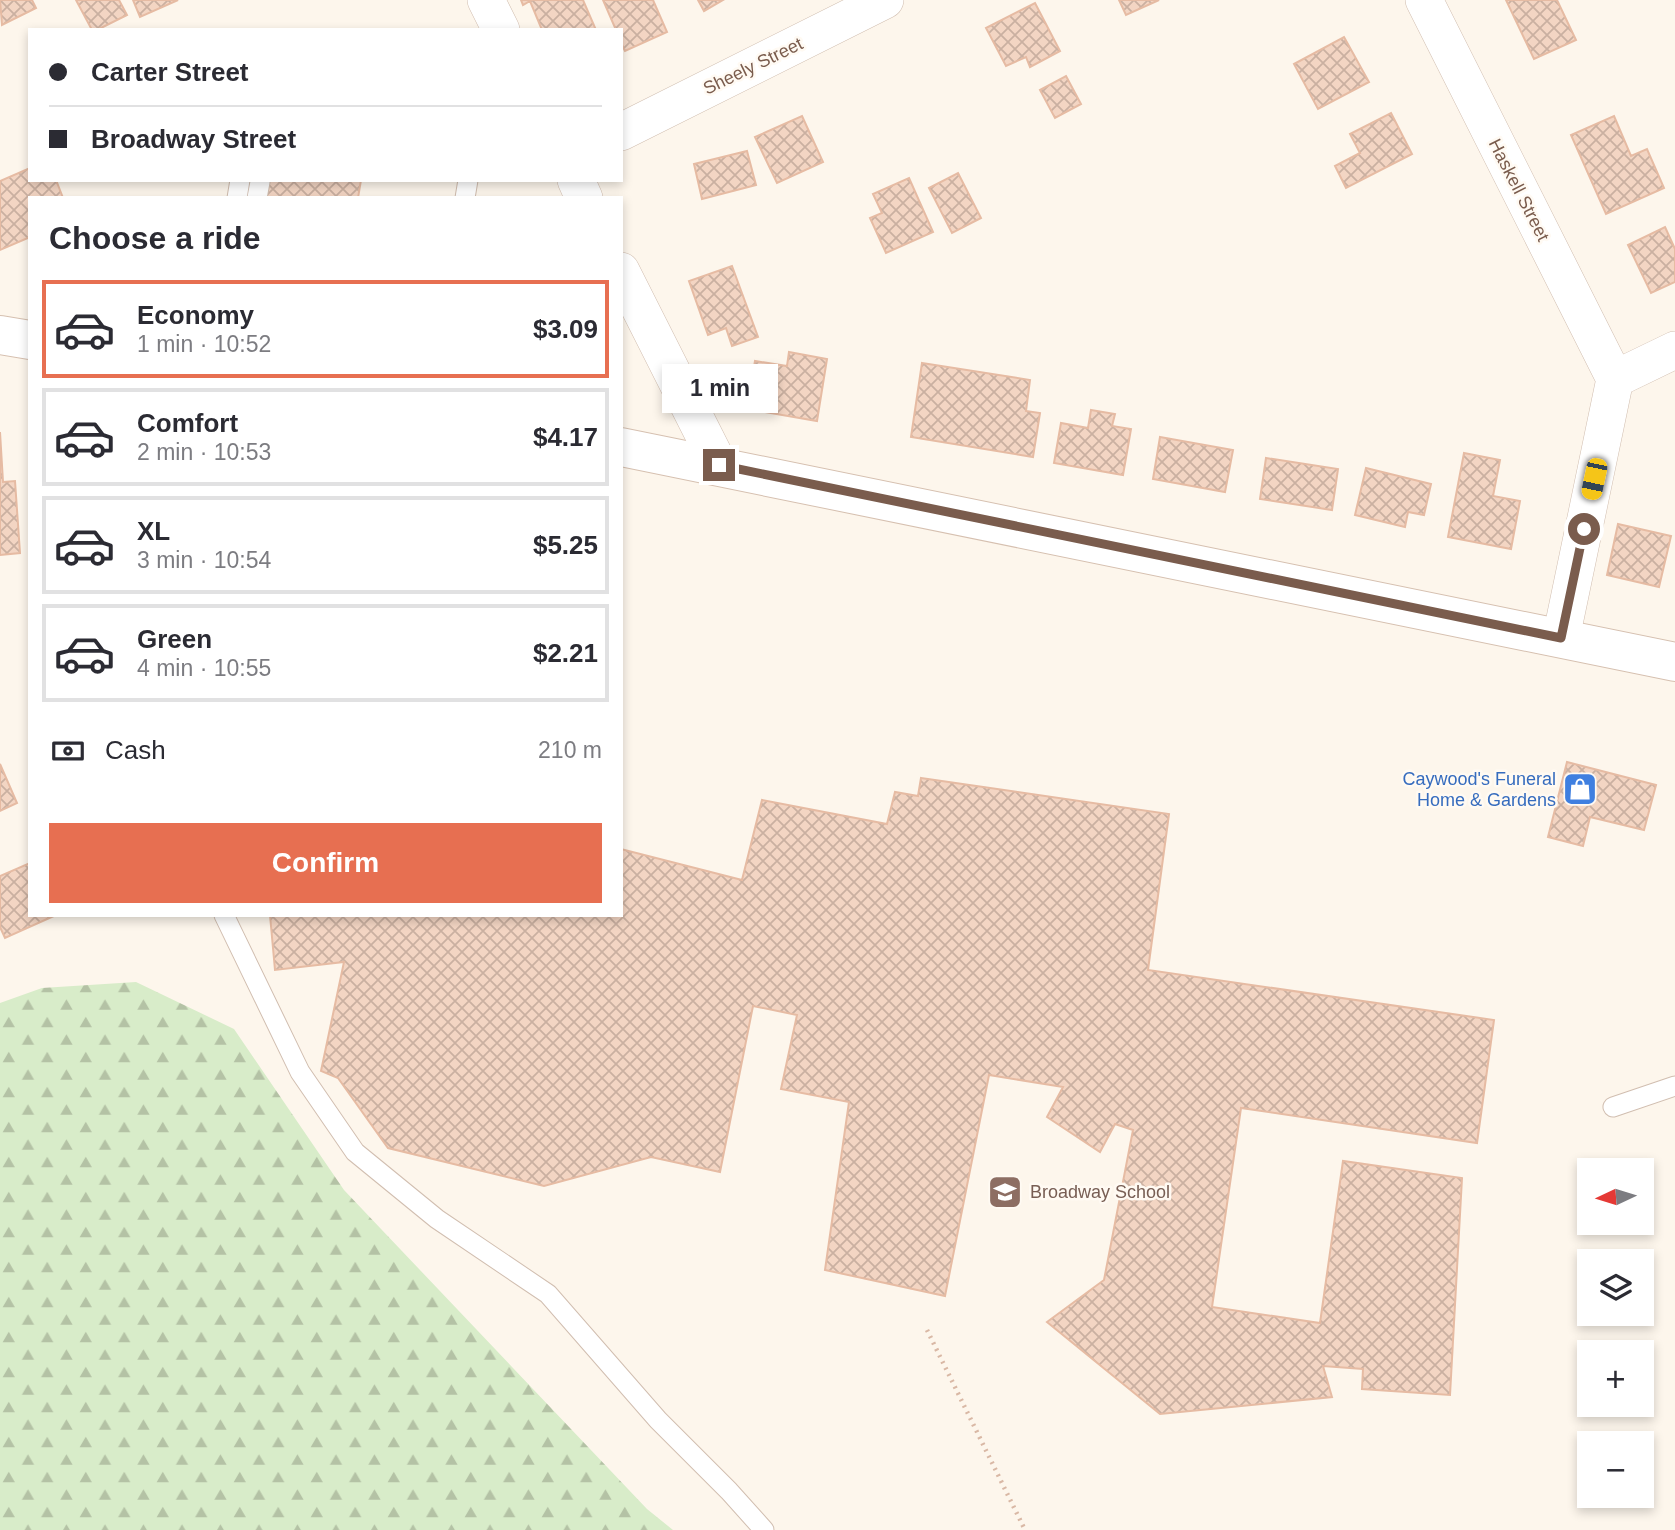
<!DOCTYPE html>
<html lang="en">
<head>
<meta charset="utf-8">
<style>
  :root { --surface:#fff; --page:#f2f2f3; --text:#2b2b33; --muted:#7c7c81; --line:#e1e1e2; --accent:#e76f51 }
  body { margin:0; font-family:Arial,sans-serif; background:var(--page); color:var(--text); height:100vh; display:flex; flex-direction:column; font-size:26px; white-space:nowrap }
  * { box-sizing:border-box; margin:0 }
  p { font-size:23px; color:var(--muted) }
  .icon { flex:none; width:38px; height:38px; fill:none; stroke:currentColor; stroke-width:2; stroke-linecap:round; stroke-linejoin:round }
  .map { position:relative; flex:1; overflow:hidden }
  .details { position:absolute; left:28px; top:196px; width:595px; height:721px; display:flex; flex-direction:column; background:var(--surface); border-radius:0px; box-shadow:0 4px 10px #0003 }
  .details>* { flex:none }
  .guide { position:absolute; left:28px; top:28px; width:595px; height:154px; border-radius:0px; box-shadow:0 4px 10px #0003; display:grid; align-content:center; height:154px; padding:0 21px; background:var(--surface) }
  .needle { width:46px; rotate:266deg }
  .buttons { position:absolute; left:1577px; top:1158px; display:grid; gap:14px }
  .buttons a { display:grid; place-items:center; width:77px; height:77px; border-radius:0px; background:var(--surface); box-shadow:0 4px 10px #0003; font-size:35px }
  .end { position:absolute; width:32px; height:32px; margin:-16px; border:9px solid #7a5c4d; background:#fff; box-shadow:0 0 0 4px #fff }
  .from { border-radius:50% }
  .bubble { position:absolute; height:49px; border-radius:0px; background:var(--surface); box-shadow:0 4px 10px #0003; font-size:23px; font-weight:700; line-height:49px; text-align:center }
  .car { position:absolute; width:21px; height:42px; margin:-21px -10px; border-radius:9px; box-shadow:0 0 5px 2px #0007; background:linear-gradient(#f5c518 24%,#345 0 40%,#f5c518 0 76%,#345 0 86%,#f5c518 0) }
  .guide b { display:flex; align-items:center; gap:24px; height:66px; font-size:26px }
  .guide b+b { border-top:2px solid var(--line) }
  .guide i { width:18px; height:18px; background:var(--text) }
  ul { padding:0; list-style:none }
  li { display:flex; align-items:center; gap:21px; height:98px; margin:0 14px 10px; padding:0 7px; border:4px solid var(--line); border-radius:0px }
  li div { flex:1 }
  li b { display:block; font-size:26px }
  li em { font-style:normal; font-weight:700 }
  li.active { border-color:var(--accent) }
  li>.icon { width:63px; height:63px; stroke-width:1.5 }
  h2 { padding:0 21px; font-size:32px; line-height:84px }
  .pay { display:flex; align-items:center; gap:18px; height:77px; padding:0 21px; font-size:26px }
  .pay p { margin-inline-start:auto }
  .action { display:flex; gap:14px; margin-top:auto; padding:14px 21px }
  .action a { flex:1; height:80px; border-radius:0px; background:var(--accent); color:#fff; font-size:28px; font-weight:700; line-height:80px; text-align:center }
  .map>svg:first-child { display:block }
  .forest { fill:url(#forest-firs) }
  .building { fill:url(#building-cross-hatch); stroke:#e6bba3; stroke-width:2 }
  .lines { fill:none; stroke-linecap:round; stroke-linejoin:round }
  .lane-casing { stroke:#d1beb0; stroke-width:21 }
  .street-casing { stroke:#d1beb0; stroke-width:38 }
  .secondary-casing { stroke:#d6c0b0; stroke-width:40 }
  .path { stroke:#d9b8a5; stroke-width:4.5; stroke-dasharray:2 5; stroke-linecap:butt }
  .lane { stroke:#fff; stroke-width:19 }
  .street { stroke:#fff; stroke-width:37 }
  .secondary { stroke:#fff; stroke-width:38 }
  .route { stroke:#7a5c4d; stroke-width:9 }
  .labels { text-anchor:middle; stroke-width:5; stroke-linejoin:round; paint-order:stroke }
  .street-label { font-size:18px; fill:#7a5c4d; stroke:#fffaf3 }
  .shop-label { font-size:18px; fill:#366cbe; stroke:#fffaf3; text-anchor:end }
  .education-label { font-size:18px; fill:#785e54; stroke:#fffaf3; text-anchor:start }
</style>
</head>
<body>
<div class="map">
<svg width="1675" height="1530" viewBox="0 0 1675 1530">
  <defs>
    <pattern id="forest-firs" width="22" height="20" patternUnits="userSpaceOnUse" patternTransform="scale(1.75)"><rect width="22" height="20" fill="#d8ecc9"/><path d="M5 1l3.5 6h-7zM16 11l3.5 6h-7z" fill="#b4c2a5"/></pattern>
    <pattern id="building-cross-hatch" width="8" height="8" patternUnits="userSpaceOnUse" patternTransform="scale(1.75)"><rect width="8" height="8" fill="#f3d5c3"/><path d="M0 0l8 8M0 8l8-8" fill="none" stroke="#cab0a1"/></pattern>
  </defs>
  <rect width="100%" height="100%" fill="#fdf6ec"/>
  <path class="forest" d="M136 982 234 1029 344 1190 647 1509 673 1530H0V1003L42 988Z"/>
  <path class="building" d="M0 0H32L36 8 2 25Z
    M76 0H119L127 15 97 30H92Z
    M133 0H178L140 17Z
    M521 0H583L596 30H542L530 1 523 5Z
    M603 0H653L667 32 625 51 621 43V30H616Z
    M698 0H723L704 11Z
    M1119 0H1159L1126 15Z
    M1506 0H1557L1576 40 1534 59Z
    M1035 3 1060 51 1030 67 1026 57 1006 66 986 28Z
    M1344 37 1369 82 1318 109 1294 64Z
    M1066 76 1081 104 1055 118 1040 90Z
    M1391 113 1412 154 1346 188 1335 166 1360 153 1350 134Z
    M802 116 823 162 777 183 755 137Z
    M1614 116 1631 156 1647 149 1664 188 1606 214 1571 135Z
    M747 151 756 185 702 199 694 164Z
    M30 168V180H56L63 198H30V237L0 250V181Z
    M958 173 981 218 952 233 929 188Z
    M909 178 933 232 886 253 870 218 882 213 873 194Z
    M250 180H361L358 198H266L269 184Z
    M1665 227 1675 249V282L1651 293 1628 245Z
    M732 266 758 337 732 346 726 328 708 335 689 281Z
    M789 352 827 359 817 421 747 409 755 361 787 366Z
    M922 363 1030 380 1026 411 1040 413 1033 457 911 437Z
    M1091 410 1115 414 1112 426 1131 429 1123 475 1054 463 1061 423 1088 428Z
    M0 432 3 482 15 481 20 553 0 555Z
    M1160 437 1233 450 1225 492 1153 479Z
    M1464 453 1500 460 1493 496 1520 501 1511 549 1448 537Z
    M1266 458 1338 469 1332 510 1260 499Z
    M1366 468 1431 484 1424 515 1408 512 1405 527 1355 515Z
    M1618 524 1671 536 1659 587 1607 575Z
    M1567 762 1656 785 1644 830 1590 817 1583 846 1548 837Z
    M0 764 17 803 0 811Z
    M921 778 1169 814 1148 970 1494 1020 1477 1143 1241 1108 1212 1307 1320 1323 1343 1161 1462 1178 1450 1395 1362 1389 1363 1369 1323 1366 1332 1397 1160 1414 1047 1322 1104 1280 1133 1130 1115 1124 1100 1152 1047 1117 1063 1087 989 1075 945 1296 825 1270 849 1102 781 1089 797 1015 753 1006 720 1172 651 1157 544 1186 388 1148 338 1078 321 1071 344 962 275 970 270 915H621V849L742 880 762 800 887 824 895 792 918 796Z
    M30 863V915H56L5 938 0 927V876Z"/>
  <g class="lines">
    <g class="lane-casing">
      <path id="lane" d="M237 198 240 180
        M257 198 260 182
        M465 198 468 180
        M224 915 300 1072 355 1152 437 1219 548 1294 658 1420 729 1491 764 1530
        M1613 1107 1675 1086"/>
    </g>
    <g class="street-casing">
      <path id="street" d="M486 0 501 30
        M1424 0 1615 379
        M621 132 885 0
        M576 180 584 198
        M621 271 719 465
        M1561 638 1615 379 1675 350"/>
    </g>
    <g class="secondary-casing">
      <path id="secondary" d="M0 335 30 340
        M621 447 1675 662"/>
    </g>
    <path class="path" d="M927 1330 1025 1530"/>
    <use href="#lane" class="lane"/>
    <use href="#street" class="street"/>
    <use href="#secondary" class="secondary"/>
  </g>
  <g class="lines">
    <path class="route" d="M719 465 1561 638 1584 529"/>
  </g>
  <defs>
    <g id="shop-square" transform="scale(1.75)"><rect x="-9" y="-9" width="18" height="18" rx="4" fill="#3f7fe0" stroke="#fffaf3"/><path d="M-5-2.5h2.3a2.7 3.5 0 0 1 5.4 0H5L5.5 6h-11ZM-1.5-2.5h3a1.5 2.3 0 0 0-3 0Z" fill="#fff"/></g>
    <g id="school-square" transform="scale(1.75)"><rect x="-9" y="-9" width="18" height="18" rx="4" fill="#8d6e63" stroke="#fffaf3"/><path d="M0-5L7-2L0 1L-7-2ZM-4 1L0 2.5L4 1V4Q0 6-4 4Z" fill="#fff"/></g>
  </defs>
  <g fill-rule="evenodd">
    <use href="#shop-square" x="1580" y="789"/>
    <use href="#school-square" x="1005" y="1192"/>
  </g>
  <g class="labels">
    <g class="street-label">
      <text transform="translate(753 66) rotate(-26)" y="6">Sheely Street</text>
      <text transform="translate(1519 190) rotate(63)" y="6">Haskell Street</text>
    </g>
    <g class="shop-label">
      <text x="1556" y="785">Caywood's Funeral<tspan x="1556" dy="21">Home &amp; Gardens</tspan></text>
    </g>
    <g class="education-label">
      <text x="1030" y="1198">Broadway School</text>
    </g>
  </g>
</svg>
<div class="buttons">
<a><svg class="needle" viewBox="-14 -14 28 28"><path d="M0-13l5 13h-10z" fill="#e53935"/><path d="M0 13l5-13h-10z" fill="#7c7c81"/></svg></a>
<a><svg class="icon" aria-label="layers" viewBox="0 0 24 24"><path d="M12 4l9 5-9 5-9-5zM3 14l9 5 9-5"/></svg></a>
<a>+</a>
<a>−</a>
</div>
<i class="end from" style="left:1584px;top:529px"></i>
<i class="end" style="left:719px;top:465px"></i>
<div class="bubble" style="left:662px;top:364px;width:116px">1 min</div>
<i class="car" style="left:1594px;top:479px;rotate:192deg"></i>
<div class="guide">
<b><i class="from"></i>Carter Street</b>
<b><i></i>Broadway Street</b>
</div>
<section class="details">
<h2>Choose a ride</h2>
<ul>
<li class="active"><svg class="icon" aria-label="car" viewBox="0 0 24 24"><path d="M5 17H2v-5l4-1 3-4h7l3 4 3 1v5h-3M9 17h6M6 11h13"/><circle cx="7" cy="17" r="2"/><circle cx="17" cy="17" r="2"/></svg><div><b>Economy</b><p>1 min · 10:52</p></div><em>$3.09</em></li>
<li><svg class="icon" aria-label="car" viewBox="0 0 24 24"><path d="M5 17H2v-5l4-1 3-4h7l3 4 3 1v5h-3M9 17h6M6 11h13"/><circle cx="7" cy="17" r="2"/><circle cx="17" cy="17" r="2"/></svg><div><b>Comfort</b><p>2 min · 10:53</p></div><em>$4.17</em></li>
<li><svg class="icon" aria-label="car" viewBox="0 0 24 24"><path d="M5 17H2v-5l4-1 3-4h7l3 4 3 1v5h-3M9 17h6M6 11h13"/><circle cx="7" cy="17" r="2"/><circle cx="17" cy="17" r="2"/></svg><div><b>XL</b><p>3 min · 10:54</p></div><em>$5.25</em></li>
<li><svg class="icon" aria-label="car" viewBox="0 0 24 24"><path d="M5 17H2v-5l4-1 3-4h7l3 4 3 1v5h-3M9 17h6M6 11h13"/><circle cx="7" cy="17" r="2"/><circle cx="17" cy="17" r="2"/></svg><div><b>Green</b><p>4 min · 10:55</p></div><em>$2.21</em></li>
</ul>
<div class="pay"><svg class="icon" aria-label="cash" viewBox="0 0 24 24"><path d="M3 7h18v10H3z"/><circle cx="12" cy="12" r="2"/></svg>Cash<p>210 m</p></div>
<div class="action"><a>Confirm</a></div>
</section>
</div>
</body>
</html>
